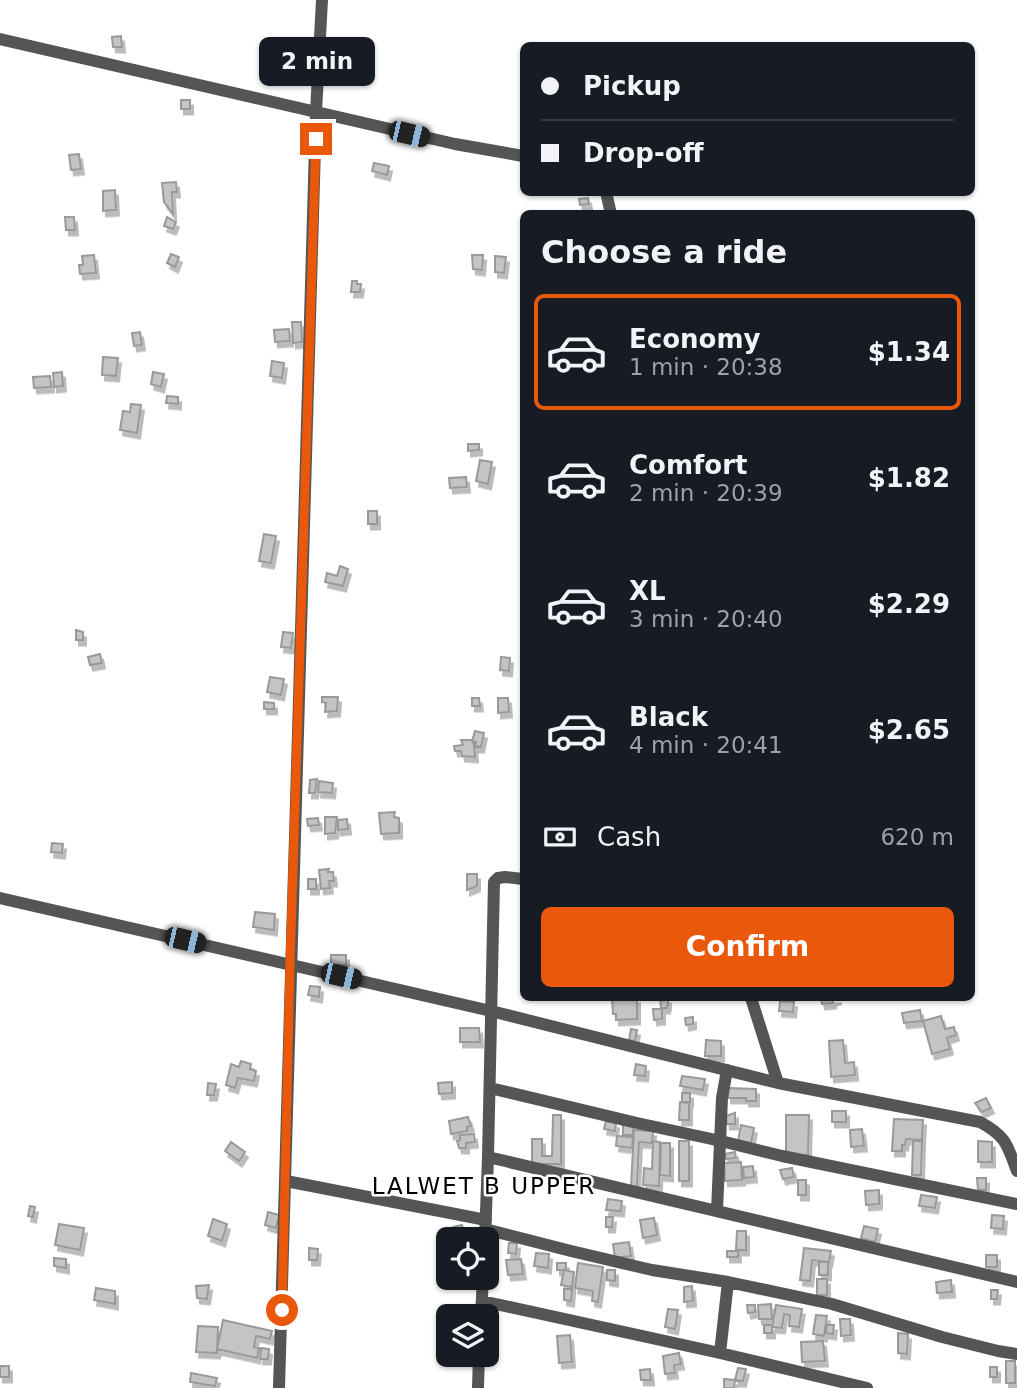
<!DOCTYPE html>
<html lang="en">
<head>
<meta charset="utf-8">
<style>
  :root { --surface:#171b24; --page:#20242c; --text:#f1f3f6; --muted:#9ea1a6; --line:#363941; --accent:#ea580c }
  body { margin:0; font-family:"DejaVu Sans",sans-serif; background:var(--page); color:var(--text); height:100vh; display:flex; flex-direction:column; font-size:26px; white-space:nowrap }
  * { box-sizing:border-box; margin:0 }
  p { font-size:23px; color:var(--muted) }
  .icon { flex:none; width:38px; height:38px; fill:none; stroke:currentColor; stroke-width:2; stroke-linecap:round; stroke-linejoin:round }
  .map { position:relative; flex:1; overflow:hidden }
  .sheet { position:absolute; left:520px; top:210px; width:455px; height:791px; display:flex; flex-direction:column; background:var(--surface); border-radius:10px; box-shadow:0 2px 5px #0004 }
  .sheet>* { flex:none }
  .banner { position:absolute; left:520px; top:42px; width:455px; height:154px; border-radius:10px; box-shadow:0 2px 5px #0004; display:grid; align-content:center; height:154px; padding:0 21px; background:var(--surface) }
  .tools { position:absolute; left:436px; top:1227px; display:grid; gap:14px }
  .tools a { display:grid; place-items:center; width:63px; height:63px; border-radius:10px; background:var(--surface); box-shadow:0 2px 5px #0004; font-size:35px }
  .end { position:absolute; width:32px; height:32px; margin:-16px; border:9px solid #ea580c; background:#fff; box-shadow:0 0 0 4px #fff }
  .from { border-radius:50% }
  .bubble { position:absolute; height:49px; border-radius:10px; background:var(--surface); box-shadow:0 2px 5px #0004; font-size:23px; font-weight:700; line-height:49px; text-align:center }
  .car { position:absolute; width:21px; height:42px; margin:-21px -10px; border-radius:9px; box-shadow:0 0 5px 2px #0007; background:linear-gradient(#222 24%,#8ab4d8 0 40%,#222 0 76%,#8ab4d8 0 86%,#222 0) }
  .banner b { display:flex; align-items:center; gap:24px; height:66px; font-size:26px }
  .banner b+b { border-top:2px solid var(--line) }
  .banner i { width:18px; height:18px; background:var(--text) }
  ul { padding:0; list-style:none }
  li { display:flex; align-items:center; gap:21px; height:116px; margin:0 14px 10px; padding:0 7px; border:4px solid transparent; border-radius:10px }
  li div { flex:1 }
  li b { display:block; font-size:26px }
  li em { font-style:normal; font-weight:700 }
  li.active { border-color:var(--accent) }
  li>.icon { width:63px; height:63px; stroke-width:1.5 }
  h2 { padding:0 21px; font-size:32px; line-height:84px }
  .pay { display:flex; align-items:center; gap:18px; height:77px; padding:0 21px; font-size:26px }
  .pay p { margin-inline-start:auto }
  .button { display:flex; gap:14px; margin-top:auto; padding:14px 21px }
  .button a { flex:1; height:80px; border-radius:10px; background:var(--accent); color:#fff; font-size:28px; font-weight:700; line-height:80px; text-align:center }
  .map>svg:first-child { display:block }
  .building { fill:#c4c4c4; stroke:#999; stroke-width:2; filter:url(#shadow) }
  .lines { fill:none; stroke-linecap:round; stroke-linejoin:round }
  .street { stroke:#555; stroke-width:12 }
  .route { stroke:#ea580c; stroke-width:9 }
  .labels { text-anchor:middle; stroke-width:5; stroke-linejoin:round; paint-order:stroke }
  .quarter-label { font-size:23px; letter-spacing:2px; fill:#000; stroke:#fff }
</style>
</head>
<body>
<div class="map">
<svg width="1017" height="1388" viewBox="0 0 1017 1388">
  <defs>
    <filter id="shadow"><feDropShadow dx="3" dy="5.5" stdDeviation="0" flood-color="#0004"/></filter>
  </defs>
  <rect width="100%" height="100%" fill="#fff"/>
  <path class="building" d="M121 36 122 47H113L112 37Z
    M181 100H190V109H181Z
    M79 154 81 169 71 170 69 155Z
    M374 163 389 166 387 175 372 171Z
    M176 182 177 192H172L173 214 164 202 162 183Z
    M115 190 116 210 103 211V191Z
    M588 198 589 204 580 205 579 199Z
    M65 217H74L75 230H66Z
    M167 217 176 222 173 229 164 226Z
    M171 254 179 257 175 267 167 263Z
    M94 255 96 273 80 274 79 265H83L82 256Z
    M472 255H483L482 270 473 269Z
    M495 256 506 257 504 273 495 272Z
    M352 281H357V284H361L360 292H351Z
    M292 322H301L302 342 293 343Z
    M289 329 290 341 275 342 274 330Z
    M140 332 142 345 134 346 132 333Z
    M103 357 118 358 116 376 102 375Z
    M272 361 284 363 282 378 270 376Z
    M62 372 63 386 54 387 53 373Z
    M153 372 164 374 161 387 151 384Z
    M50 376 51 387 34 388 33 377Z
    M167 396 178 397V404L166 403Z
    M131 404 141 405 137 433 120 430 123 411 130 412Z
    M468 444H479V450L468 451Z
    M480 460 492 462 488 484 476 481Z
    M466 477 467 487 450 488 449 478Z
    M368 511H377V524H368Z
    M264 534 276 536 271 563 259 561Z
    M340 566 348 569 343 586 325 582 327 573 337 576Z
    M76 630 83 632V640H76Z
    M283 632 293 633 291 648 281 647Z
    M100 654 102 663 90 665 88 657Z
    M501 657 510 658 509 671 500 670Z
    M270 677 284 679 281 695 267 692Z
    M322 697H338L337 711 325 712 326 703 322 702Z
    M472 698H479L480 706H472Z
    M498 698H508L509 712 498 713Z
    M264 702 274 703V709H264Z
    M475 731 484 733 481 747 475 746 476 742 472 741Z
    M461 740H471L474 744 475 757 462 756 461 751H455L454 746 463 745Z
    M317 779 315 793H309L310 780Z
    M319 781 333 783 332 793 318 792Z
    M395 812 394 817 399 818V833L381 834 379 813Z
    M325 817H337L335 833 325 834Z
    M318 818 319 825 308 826 307 819Z
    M347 819 348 829 338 830V820Z
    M52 843 63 844 62 853 51 852Z
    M329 869 328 872H333L334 881H329L330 888 321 889 319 870Z
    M467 874H477V886L467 890Z
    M308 879H316V889H308Z
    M255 912 275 914 274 930 253 927Z
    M331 955H346V965H331Z
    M310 986 320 987 319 997 308 995Z
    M618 998H637V1019L616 1020V1014H613L612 999H618Z
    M660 998H668V1005L667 1006V1008H661Z
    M821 998H838V999L833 1000V1003L822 1004Z
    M780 1001 794 1002 793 1012 779 1011Z
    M653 1009H662V1019L654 1020Z
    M920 1010 922 1021 904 1023 902 1013Z
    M941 1016 945 1029 954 1027 956 1035 947 1038 950 1049 932 1054 923 1021Z
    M693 1017V1024L686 1025 685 1018Z
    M460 1028H479L480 1042H460Z
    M631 1029 637 1030 635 1041 629 1040Z
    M706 1040 721 1041V1056H705Z
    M843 1040 845 1063 854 1062 855 1075 831 1077 829 1041Z
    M241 1061 251 1064 250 1069 256 1071 254 1081 238 1078 235 1088 226 1085 231 1064 239 1067Z
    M636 1064 646 1066 645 1076 634 1075Z
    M682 1076 705 1079 703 1090 680 1086Z
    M452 1082V1093L439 1094 438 1083Z
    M208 1083 216 1084 214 1095H207Z
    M728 1088 756 1089V1101H746V1098H728Z
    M682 1093H690V1102H682Z
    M986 1098 991 1108 982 1112 975 1103Z
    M680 1102 689 1103V1120H679Z
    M832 1111H846V1122H832Z
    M735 1113V1124H727L726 1116Z
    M553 1115H561V1164H532V1139H542V1156H552Z
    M786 1115H809L808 1155H786Z
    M468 1117 471 1126 467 1127V1131L451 1134 449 1121Z
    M894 1119 923 1120 922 1140 906 1139 905 1145H902V1151H892Z
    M606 1121 616 1123 615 1131 604 1129Z
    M623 1125H633V1135H623Z
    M741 1125 754 1128 751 1143 738 1141Z
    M862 1129 864 1146 851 1147 850 1130Z
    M634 1130 653 1131 652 1143 639 1142 637 1187H631Z
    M474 1134 475 1142 466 1143V1148H459L457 1141 460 1140V1135Z
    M617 1136 633 1137 632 1148 616 1146Z
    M653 1141 660 1142 659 1186 643 1185 644 1168 652 1169Z
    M679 1141H689V1181H679Z
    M913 1141H922L921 1175H912Z
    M978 1141 992 1142V1162H978Z
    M231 1142 245 1152 239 1161 225 1151Z
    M661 1143H670V1176L660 1175Z
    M735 1152 736 1158 726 1159 725 1154Z
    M741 1162 742 1180 725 1181 724 1163Z
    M753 1166 754 1177 744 1178 743 1167Z
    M792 1168 794 1177 783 1179 780 1170Z
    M977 1178H986V1190H978Z
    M798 1180H806V1195H798Z
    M879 1190V1204L866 1205 865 1191Z
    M921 1195 937 1197 935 1208 919 1206Z
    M608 1199 622 1201 621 1211 606 1210Z
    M30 1206 35 1207 33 1217 28 1216Z
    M268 1212 279 1215 276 1228 265 1225Z
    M992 1215 1004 1216 1003 1229 991 1228Z
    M606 1217H613L612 1227H606Z
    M654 1218 657 1235 643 1238 640 1220Z
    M213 1219 227 1224 222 1241 208 1236Z
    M59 1224 84 1228 80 1250 55 1245Z
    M462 1225 465 1239H455L453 1227Z
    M864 1226 878 1229 875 1242 861 1238Z
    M737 1231H746V1250H736Z
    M629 1242 631 1256 615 1258 613 1244Z
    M509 1243H517L516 1254 508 1253Z
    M309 1248 318 1249 317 1260H309Z
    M804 1248 831 1251 829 1262 812 1260 810 1281 800 1280Z
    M727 1251H738V1257H727Z
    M536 1253 549 1254 548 1268 534 1266Z
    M986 1255H997V1267H986Z
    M54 1258 66 1259V1268L54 1266Z
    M521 1259 523 1274 508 1275 506 1260Z
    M819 1262H828V1275H819Z
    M557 1263H566V1270H557Z
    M578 1263 603 1267 598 1302 592 1301 593 1291 575 1288Z
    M564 1270 574 1272 572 1287 561 1285Z
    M607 1270H615V1281L607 1280Z
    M817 1279H827V1295H817Z
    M951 1280 952 1292 937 1293 936 1282Z
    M209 1285 207 1299 197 1298 196 1286Z
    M692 1286 693 1301 684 1302V1287Z
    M96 1288 115 1291V1304L94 1300Z
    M564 1289H572L571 1301 564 1300Z
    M991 1290H998L997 1299H991Z
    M771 1304 772 1319H759L758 1305Z
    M747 1305H755V1312L748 1313Z
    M776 1305 802 1309 799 1327 789 1326 790 1315 784 1314 782 1328 772 1327Z
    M668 1309 678 1310 675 1329 665 1327Z
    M472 1310 473 1316H460V1311Z
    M816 1315 827 1316 824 1336 813 1334Z
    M840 1319H850L851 1335 841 1336Z
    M223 1320 272 1331 270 1339 256 1336 254 1347 259 1348 257 1358 217 1349Z
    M764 1325H772V1333H764Z
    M827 1325H834L833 1334 826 1333Z
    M198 1326 218 1327 217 1353 196 1352Z
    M898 1333 908 1334 907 1354 898 1353Z
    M570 1335 572 1362 559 1363 557 1336Z
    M823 1341 825 1361 802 1362 801 1342Z
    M261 1348 269 1349 268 1359H260Z
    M679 1353 681 1364 674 1365 675 1373 665 1374 663 1356Z
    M1006 1361H1015V1383H1006Z
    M0 1366H9V1377H0Z
    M990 1367H997V1377H990Z
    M738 1368 746 1369 743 1381 735 1380Z
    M650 1369 651 1380H641L640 1370Z
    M191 1373 217 1378 215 1386 190 1382Z
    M724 1379 735 1380 734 1388H724Z"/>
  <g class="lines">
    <path class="street" d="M0 39 455 144 523 156
      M606 192 611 214
      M0 898 491 1011 778 1083 980 1122C1006 1136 1007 1144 1017 1171
      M751 998 778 1083
      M490 1088 637 1123 721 1141 782 1156 1017 1204
      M488 1157 1017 1282
      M286 1181 486 1220
      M717 1210 722 1098 727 1070
      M485 1229 571 1251 652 1270 728 1282 832 1304 942 1337 998 1351 1017 1354
      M485 1239 488 1157 494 882 498 878 505 877 523 879
      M482 1301 720 1353 867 1388
      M481 1316 483 1278
      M720 1353 728 1282
      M279 1388 316 112 322 0
      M478 1388 479 1354"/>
  </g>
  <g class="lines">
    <path class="route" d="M282 1310 290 964 316 139"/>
  </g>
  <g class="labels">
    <g class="quarter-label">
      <text x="484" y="1194">LALWET B UPPER</text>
    </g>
  </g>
</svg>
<div class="tools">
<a><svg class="icon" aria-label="locate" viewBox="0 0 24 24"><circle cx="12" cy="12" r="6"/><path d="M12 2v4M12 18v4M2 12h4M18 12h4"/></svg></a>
<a><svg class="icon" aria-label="layers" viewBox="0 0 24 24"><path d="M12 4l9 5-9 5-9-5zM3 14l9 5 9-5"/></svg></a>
</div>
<i class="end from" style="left:282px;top:1310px"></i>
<i class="end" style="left:316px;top:139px"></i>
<div class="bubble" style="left:259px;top:37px;width:116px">2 min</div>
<i class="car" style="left:409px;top:134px;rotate:103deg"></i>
<i class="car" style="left:185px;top:940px;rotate:103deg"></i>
<i class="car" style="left:341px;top:976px;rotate:103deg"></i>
<div class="banner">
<b><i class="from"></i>Pickup</b>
<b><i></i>Drop-off</b>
</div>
<section class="sheet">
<h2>Choose a ride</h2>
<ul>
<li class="active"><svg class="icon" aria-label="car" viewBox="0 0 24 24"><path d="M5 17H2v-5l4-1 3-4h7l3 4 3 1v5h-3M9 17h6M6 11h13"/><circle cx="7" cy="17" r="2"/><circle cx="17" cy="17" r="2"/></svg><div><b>Economy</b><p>1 min · 20:38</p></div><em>$1.34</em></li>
<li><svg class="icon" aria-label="car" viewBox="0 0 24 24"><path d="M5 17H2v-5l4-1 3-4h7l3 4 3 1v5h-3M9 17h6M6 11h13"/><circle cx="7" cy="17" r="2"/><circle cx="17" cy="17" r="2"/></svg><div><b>Comfort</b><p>2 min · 20:39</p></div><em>$1.82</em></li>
<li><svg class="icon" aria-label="car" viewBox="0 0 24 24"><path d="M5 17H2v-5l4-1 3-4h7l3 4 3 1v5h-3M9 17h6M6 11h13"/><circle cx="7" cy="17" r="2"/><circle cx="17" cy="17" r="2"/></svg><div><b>XL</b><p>3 min · 20:40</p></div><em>$2.29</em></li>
<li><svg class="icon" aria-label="car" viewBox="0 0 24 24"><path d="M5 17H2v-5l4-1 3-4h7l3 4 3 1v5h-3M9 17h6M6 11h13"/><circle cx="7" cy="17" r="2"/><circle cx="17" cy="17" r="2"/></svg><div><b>Black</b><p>4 min · 20:41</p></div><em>$2.65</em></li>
</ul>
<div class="pay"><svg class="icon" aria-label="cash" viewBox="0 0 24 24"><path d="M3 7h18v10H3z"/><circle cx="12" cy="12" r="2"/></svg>Cash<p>620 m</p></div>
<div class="button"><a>Confirm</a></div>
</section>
</div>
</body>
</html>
